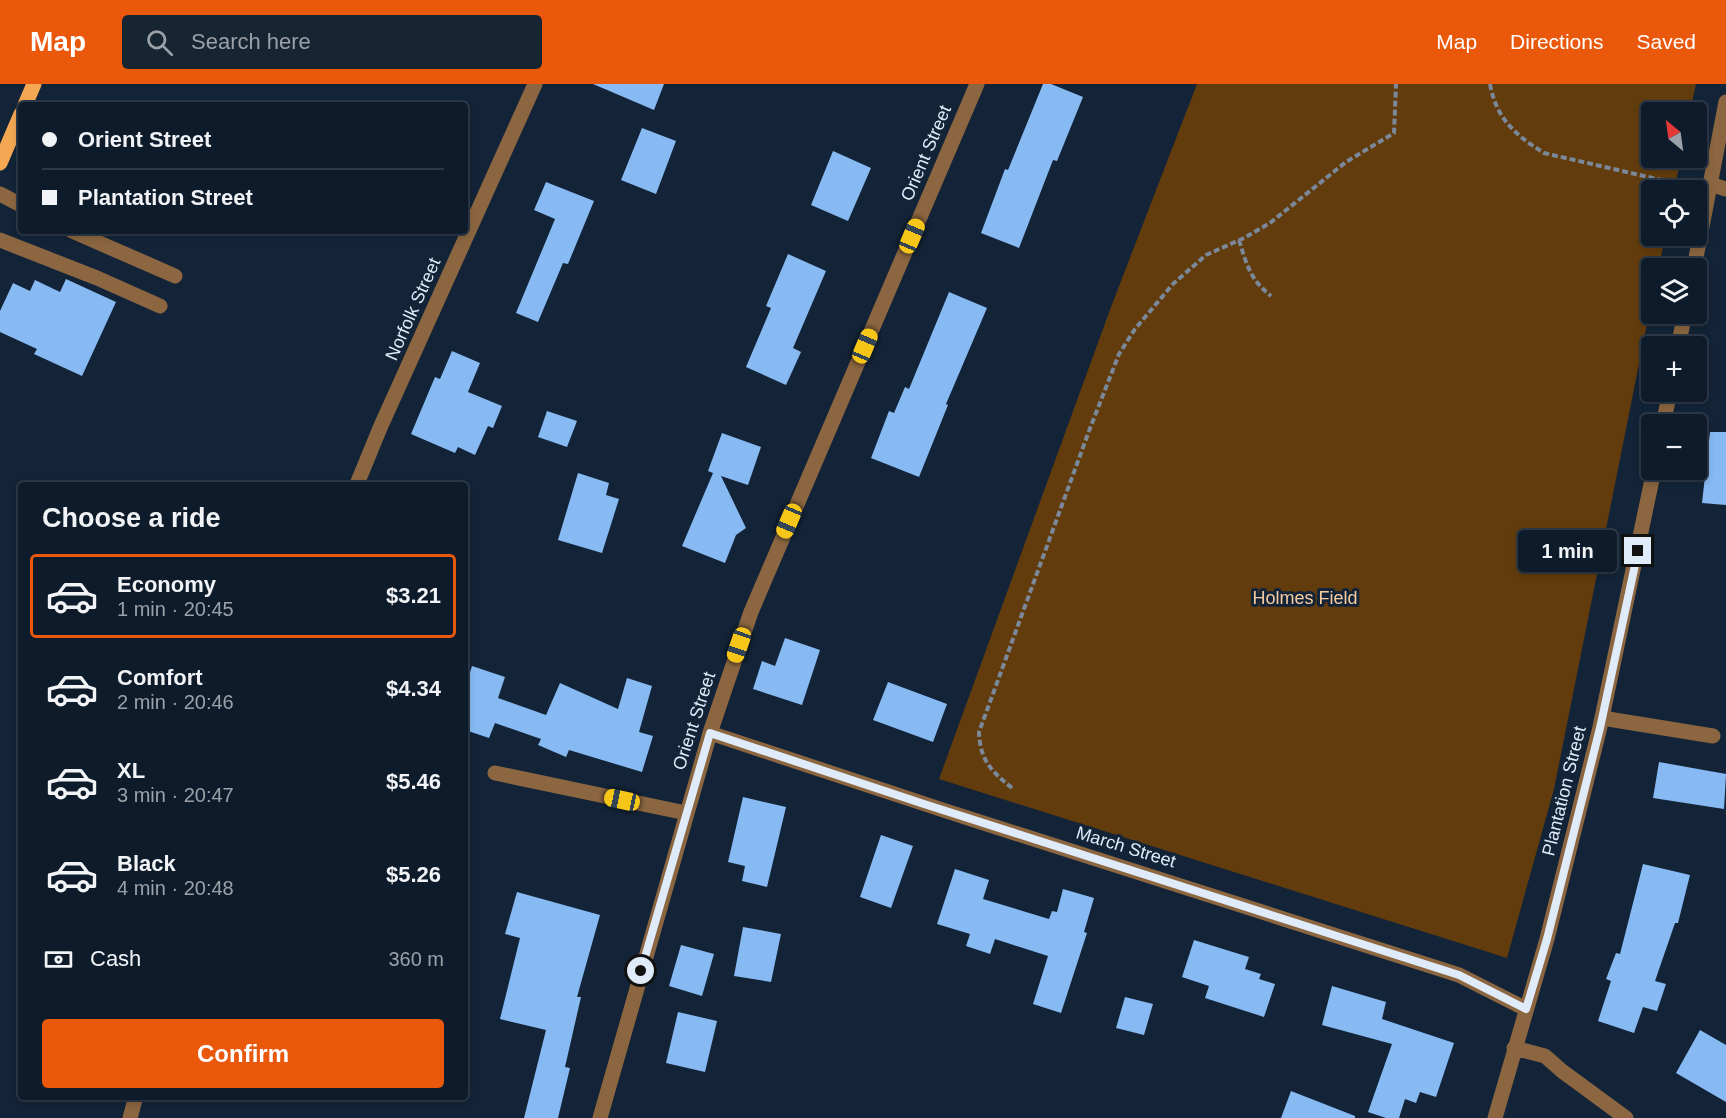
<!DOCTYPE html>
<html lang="en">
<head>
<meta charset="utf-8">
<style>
  :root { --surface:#0e1b2a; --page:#172432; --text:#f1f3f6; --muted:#9ba1a8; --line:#2e3947; --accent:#ea580c }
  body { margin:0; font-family:Arial,sans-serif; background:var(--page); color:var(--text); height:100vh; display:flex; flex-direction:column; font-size:22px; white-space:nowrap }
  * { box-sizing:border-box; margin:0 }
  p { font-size:20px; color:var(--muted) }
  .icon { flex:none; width:33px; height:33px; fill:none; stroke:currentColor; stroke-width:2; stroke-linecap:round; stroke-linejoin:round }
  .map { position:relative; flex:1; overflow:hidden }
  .details { position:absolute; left:18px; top:398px; width:450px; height:618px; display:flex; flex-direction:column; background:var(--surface); border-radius:6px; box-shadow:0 3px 9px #0003,0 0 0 2px var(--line) }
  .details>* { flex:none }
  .guide { position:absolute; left:18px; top:18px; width:450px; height:132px; border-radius:6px; box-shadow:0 3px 9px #0003,0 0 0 2px var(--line); display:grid; align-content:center; height:132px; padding:0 24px; background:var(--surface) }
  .needle { width:39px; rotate:331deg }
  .tools { position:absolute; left:1641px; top:18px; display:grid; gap:12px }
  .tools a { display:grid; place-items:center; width:66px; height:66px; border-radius:6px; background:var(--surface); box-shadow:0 3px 9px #0003,0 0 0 2px var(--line); font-size:30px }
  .end { position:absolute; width:27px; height:27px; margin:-14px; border:8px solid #e0ebf9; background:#111; box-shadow:0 0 0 3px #111 }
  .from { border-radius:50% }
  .bubble { position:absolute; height:42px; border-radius:6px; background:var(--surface); box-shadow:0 3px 9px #0003,0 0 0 2px var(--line); font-size:20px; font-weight:700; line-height:42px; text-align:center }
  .car { position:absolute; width:18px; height:36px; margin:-18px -9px; border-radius:8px; box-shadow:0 0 4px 2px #0007; background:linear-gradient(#f5c518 24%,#345 0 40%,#f5c518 0 76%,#345 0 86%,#f5c518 0) }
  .guide b { display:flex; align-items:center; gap:21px; height:57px; font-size:22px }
  .guide b+b { border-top:2px solid var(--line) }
  .guide i { width:15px; height:15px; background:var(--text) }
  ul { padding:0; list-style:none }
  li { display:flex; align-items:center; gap:18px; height:84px; margin:0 12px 9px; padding:0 12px; border:3px solid transparent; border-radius:6px }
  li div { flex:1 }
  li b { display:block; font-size:22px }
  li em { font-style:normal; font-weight:700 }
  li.active { border-color:var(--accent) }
  li>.icon { width:54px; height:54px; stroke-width:1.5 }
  h2 { padding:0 24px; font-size:27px; line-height:72px }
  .pay { display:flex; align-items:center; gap:15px; height:66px; padding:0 24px; font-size:22px }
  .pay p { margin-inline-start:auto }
  .cta { display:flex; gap:12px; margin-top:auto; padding:12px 24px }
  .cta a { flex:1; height:69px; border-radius:6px; background:var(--accent); color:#fff; font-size:24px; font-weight:700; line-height:69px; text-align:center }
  header { display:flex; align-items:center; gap:36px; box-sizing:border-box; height:84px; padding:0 30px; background:var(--accent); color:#fff }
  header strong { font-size:28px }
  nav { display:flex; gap:33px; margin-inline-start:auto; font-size:21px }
  .search { width:420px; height:54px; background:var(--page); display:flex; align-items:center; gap:15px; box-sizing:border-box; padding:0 21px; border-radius:6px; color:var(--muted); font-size:22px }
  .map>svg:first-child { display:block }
  .green { fill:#623c0c }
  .building { fill:#87baf2 }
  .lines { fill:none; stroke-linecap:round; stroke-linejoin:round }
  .path { stroke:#7a8899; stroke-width:4; stroke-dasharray:6 3; stroke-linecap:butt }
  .minor { stroke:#8b6640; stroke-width:15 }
  .major { stroke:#f4a854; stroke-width:15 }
  .route { stroke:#e0ebf9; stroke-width:8 }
  .labels { text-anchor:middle; stroke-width:6; stroke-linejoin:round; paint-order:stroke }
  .street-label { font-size:18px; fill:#e0ebf9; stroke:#132438 }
  .park-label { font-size:18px; fill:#f8cca0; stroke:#132438 }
</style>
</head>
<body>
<header>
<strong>Map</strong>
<div class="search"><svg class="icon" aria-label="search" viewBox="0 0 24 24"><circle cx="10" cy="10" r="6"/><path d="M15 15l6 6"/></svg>Search here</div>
<nav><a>Map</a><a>Directions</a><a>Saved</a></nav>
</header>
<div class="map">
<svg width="1726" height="1034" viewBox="0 0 1726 1034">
  <rect width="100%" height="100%" fill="#132438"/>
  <path class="green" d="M1197 0H1696L1690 28H1652V74H1681L1674 106H1652V152H1665L1659 184H1652L1651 220 1554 705 1507 874 939 695 1111 223Z"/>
  <path class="building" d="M593 0H664L654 26Z
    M1043 0H1051L1083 13 1057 77 1053 76 1019 164 981 149 1005 85 1008 86Z
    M642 44 676 57 656 110 621 96Z
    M833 67 871 84 848 137 811 121Z
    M546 98 594 117 568 180 563 179 538 238 516 229 555 135 534 126Z
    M788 170 826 187 793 264 801 268 786 301 746 283 771 224 766 222Z
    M66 195 116 218 82 292 34 270 37 265 0 248V227L13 199 30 207 35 196 60 208Z
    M949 208 987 224 946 320 948 321 919 393 871 374 889 327 894 329 905 303 909 305Z
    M452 267 480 279 468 308 502 322 493 344 488 342 475 371 458 363 455 369 411 350 435 293 440 295Z
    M547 327 577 337 567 363 538 353Z
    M1710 348H1726V421L1702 419Z
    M722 349 761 363 748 401 721 392 746 444 736 451 725 479 682 462 713 389 708 387Z
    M578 389 609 399 606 411 619 415 602 469 558 456Z
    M785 554 820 566 802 621 753 605 762 577 775 582Z
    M472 582 505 593 498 614 546 631 560 599 618 625 627 594 652 602 639 648 653 652 642 688 569 666 566 673 538 661 541 655 495 639 489 654 465 646V604Z
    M888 598 947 620 933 658 873 636Z
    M1659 678 1726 690 1724 725 1653 714Z
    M743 713 786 723 767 803 742 797 745 782 728 778Z
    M881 751 913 762 891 824 860 813Z
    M1643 780 1690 791 1678 839H1675L1655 897 1666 900 1657 927 1643 923 1634 949 1598 937 1611 897 1606 895 1616 869 1620 870Z
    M955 785 989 796 983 815 1049 835 1052 827 1057 828 1063 805 1094 814 1084 848 1087 849 1061 929 1033 920 1048 872 995 855 990 870 966 862 970 850 937 840Z
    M517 808 600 831 577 913H581L565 983 570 984 558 1034H524L546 946 500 935 520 854 505 850Z
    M743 843 781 850 771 898 734 892Z
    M1194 856 1249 873 1245 885 1261 890 1259 895 1275 900 1264 933 1205 914 1209 902 1182 893Z
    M681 861 714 870 702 912 669 902Z
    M1332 902 1386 918 1382 935 1454 959 1436 1013 1420 1008 1416 1019 1405 1015 1399 1034H1386L1368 1028 1392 960 1322 941Z
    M1125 913 1153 920 1144 951 1116 944Z
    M678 928 717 937 705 988 666 979Z
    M1700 946 1726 961V1018L1676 989Z
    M1291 1007 1355 1032V1034H1281Z"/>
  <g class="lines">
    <path class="path" d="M1490 0C1496 34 1515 51 1544 69L1670 98
      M1239 156C1247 182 1250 195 1271 212
      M1012 704C991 687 980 676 979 648L1089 347 1119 270 1135 245 1173 200 1206 171 1244 154 1270 139 1346 78 1394 49 1396 0"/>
    <path class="minor" d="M1710 100 1726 105
      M0 110 21 121
      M72 147 175 192
      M0 156 97 194 160 222
      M1694 184 1726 18
      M1678 262 1685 230
      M1663 340 1670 308
      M357 400 380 344 535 0
      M1602 634 1713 652
      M710 649 946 727 1459 891 1526 925
      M495 689 686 729
      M1514 964 1545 972 1562 987 1626 1034
      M130 1034 136 1012
      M600 1034 710 649 751 528 977 0
      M1495 1034 1547 855 1600 643 1654 386"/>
    <path class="major" d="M25 21 34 0
      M0 79 21 30"/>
  </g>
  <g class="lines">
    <path class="route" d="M641 887 710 649 924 720 1459 891 1526 925 1547 855 1600 644 1638 467"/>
  </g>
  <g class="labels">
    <g class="street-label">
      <text transform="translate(926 69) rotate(-67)" y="6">Orient Street</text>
      <text transform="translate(413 225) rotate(-66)" y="6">Norfolk Street</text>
      <text transform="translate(694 637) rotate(-72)" y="6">Orient Street</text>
      <text transform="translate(1564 707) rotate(-76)" y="6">Plantation Street</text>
      <text transform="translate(1126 763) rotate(17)" y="6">March Street</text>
    </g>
    <g class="park-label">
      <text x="1305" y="520">Holmes Field</text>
    </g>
  </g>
</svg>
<div class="tools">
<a><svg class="needle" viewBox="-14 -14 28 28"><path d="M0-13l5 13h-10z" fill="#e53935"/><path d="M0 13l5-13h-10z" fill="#9ba1a8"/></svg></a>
<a><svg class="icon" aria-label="locate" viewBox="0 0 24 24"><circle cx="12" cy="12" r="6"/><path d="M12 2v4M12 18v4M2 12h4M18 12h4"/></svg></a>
<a><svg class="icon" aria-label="layers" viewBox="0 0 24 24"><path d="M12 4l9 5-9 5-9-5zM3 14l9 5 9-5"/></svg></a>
<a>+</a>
<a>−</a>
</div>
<i class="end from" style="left:641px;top:887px"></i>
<i class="end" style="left:1638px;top:467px"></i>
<div class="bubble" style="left:1518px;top:446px;width:99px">1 min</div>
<i class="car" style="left:912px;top:152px;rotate:23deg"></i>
<i class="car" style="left:865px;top:262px;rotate:23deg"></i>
<i class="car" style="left:789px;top:437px;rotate:203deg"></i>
<i class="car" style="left:739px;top:561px;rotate:199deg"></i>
<i class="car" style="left:622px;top:716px;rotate:282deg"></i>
<div class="guide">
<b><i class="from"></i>Orient Street</b>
<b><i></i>Plantation Street</b>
</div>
<section class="details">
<h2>Choose a ride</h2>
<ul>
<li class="active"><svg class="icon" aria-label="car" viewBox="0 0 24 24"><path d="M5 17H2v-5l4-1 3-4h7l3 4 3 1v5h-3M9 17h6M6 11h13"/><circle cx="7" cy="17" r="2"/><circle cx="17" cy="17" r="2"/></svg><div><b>Economy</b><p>1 min · 20:45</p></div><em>$3.21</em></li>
<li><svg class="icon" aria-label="car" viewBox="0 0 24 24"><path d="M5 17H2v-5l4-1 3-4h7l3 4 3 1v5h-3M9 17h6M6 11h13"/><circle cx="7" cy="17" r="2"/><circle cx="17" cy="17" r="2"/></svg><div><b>Comfort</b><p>2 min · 20:46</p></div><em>$4.34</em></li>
<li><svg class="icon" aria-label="car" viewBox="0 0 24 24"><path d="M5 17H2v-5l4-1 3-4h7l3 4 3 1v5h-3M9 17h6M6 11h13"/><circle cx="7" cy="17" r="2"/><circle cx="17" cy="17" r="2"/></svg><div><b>XL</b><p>3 min · 20:47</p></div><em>$5.46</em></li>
<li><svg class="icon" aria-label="car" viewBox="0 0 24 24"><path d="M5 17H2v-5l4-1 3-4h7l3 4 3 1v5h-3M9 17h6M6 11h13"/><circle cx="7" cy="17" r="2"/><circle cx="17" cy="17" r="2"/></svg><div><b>Black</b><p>4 min · 20:48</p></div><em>$5.26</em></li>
</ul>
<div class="pay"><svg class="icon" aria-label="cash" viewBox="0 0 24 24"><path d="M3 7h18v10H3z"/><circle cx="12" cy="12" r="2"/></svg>Cash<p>360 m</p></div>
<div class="cta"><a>Confirm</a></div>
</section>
</div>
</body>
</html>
